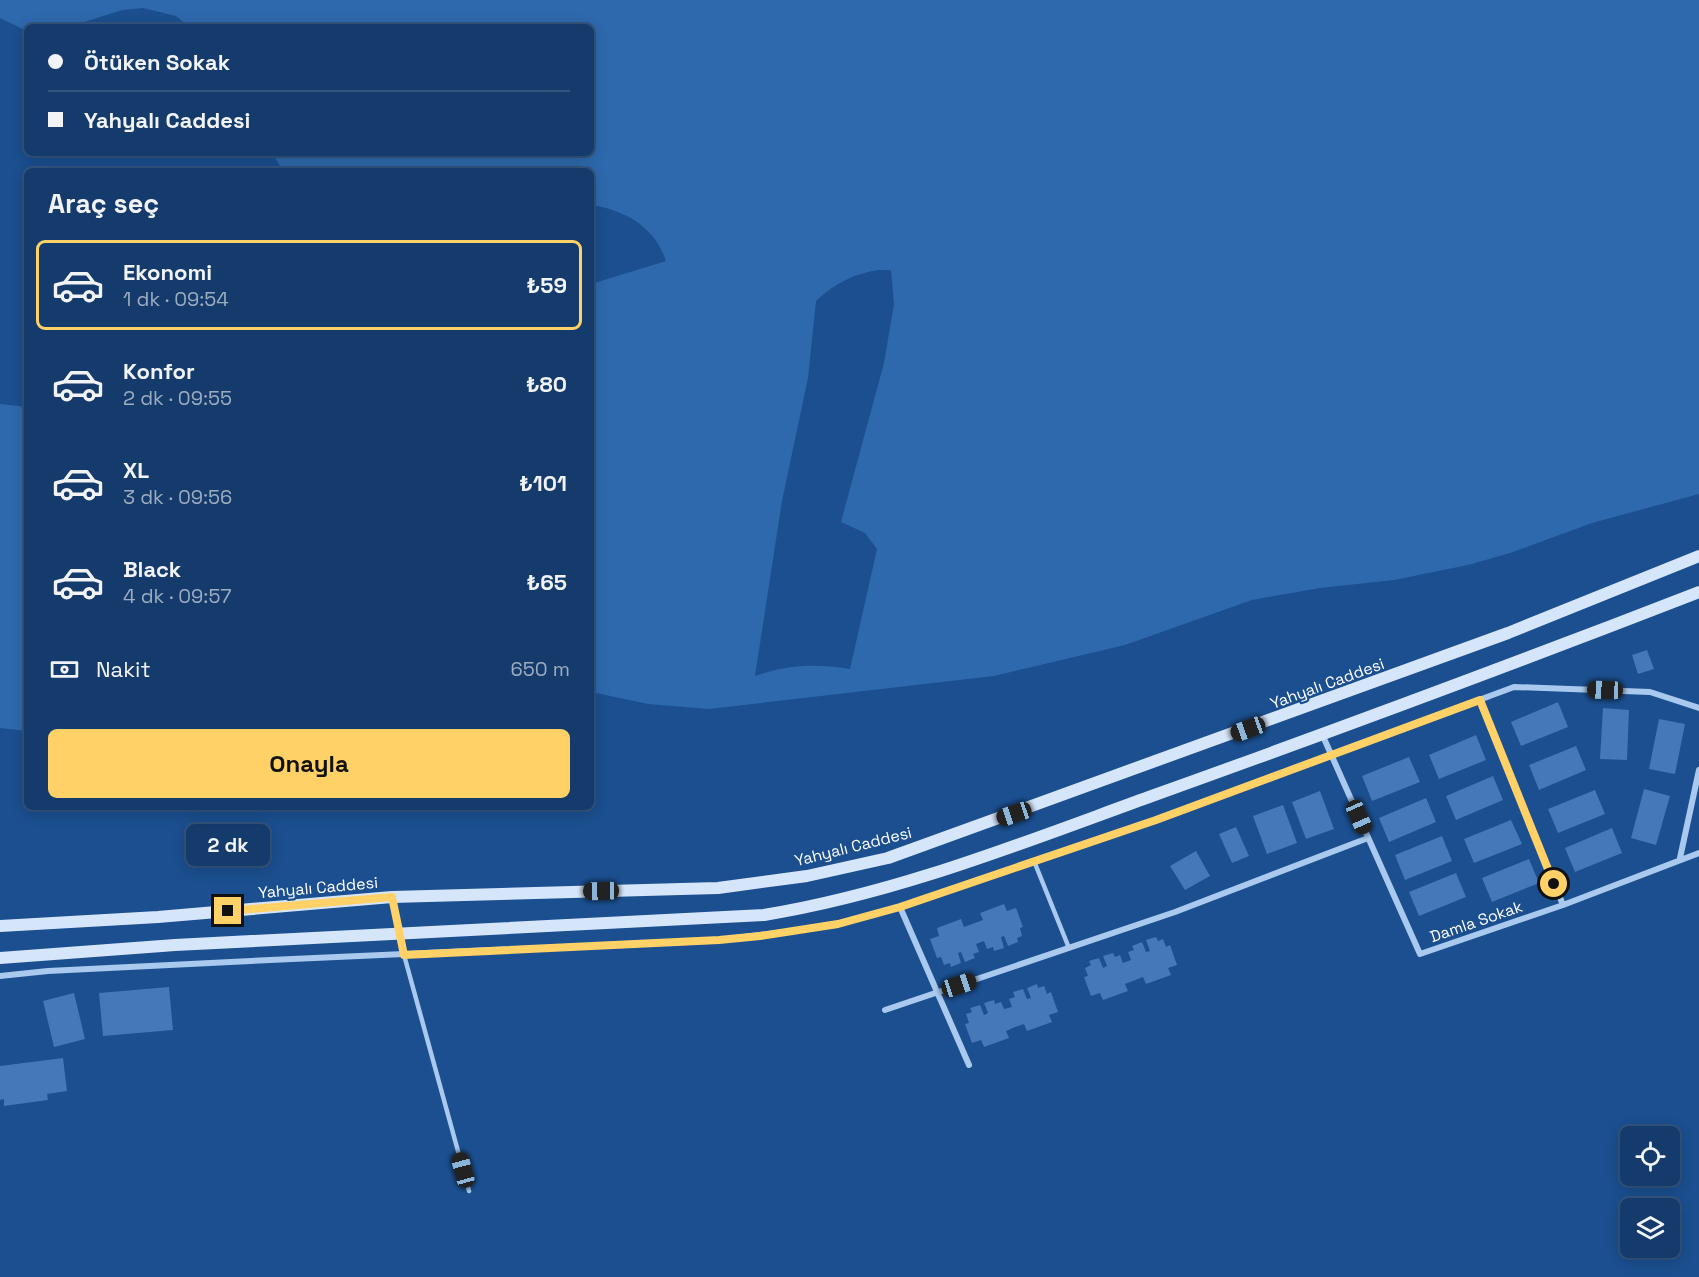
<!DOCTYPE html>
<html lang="tr">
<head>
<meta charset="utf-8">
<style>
  :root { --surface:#143b6b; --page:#214673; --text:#f1f3f6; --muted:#9dadc1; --line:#33557e; --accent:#ffd166 }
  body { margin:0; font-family:"Space Grotesk",sans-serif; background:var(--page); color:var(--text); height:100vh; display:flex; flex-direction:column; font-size:22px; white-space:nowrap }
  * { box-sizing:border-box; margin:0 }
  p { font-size:20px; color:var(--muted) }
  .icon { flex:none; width:33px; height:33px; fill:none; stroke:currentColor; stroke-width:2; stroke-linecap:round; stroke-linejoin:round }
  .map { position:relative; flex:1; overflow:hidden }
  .panel { position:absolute; left:24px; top:168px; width:570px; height:642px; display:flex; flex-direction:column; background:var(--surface); border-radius:9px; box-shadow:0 3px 15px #0003,0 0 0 2px var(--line) }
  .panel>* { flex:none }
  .top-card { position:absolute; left:24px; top:24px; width:570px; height:132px; border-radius:9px; box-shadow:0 3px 15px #0003,0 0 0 2px var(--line); display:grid; align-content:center; height:132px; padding:0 24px; background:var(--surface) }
  .tools { position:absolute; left:1620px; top:1126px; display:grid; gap:12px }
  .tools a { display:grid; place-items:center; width:60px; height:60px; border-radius:9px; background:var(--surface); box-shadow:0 3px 15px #0003,0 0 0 2px var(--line); font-size:30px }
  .end { position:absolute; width:27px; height:27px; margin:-14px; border:8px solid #ffd166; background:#111; box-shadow:0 0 0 3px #111 }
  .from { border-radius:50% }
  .bubble { position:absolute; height:42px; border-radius:9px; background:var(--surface); box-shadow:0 3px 15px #0003,0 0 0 2px var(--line); font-size:20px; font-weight:700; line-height:42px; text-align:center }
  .car { position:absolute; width:18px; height:36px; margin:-18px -9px; border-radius:8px; box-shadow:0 0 4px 2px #0007; background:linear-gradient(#222 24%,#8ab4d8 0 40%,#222 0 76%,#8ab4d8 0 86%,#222 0) }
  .top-card b { display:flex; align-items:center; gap:21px; height:57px; font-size:22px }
  .top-card b+b { border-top:2px solid var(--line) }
  .top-card i { width:15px; height:15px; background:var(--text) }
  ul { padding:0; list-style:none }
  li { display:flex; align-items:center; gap:18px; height:90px; margin:0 12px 9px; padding:0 12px; border:3px solid transparent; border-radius:9px }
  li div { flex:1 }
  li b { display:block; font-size:22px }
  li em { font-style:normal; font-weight:700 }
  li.active { border-color:var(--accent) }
  li>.icon { width:54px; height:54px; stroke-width:1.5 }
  h2 { padding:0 24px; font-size:27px; line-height:72px }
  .pay { display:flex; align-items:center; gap:15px; height:66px; padding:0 24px; font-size:22px }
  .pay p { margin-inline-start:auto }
  .button { display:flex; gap:12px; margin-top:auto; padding:12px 24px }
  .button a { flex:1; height:69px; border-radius:9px; background:var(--accent); color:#111; font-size:24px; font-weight:700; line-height:69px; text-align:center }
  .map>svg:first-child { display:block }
  .green { fill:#2e69ad; fill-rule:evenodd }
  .building { fill:#4478b7 }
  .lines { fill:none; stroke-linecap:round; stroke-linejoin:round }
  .lane { stroke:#a9c9ee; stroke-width:4.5 }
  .street { stroke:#a9c9ee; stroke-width:6 }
  .secondary { stroke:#d6e6fa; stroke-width:12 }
  .route { stroke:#ffd166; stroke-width:8 }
  .labels { text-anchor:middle; stroke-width:4.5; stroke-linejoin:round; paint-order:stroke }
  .street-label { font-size:16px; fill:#fff; stroke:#1b4f8f }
</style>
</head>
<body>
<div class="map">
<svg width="1699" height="1277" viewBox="0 0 1699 1277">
  <rect width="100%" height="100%" fill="#1b4f8f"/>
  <path class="green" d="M0 0H1699V494L1592 523 1510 553 1468 565 1394 580 1320 588 1252 600 1125 645 994 676 709 709 648 704 591 692V284L666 261C655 227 625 210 591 205V171H283L272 153H591V27H189L176 16 143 8 122 10 69 27H27V31L0 18ZM878 270H891L894 304 884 363 841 522 865 533 877 549 850 669C814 664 791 664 755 676L782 501 808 378 816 301C834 284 853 274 878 270Z
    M0 404 27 407V731L0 728Z"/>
  <path class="building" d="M1647 650 1654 669 1638 674 1632 655Z
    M1558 702 1568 727 1521 746 1511 722Z
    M1603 708 1629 710 1627 760 1600 759Z
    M1659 719 1685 724 1675 774 1649 769Z
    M1476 735 1486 760 1439 779 1429 755Z
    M1576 746 1586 770 1539 790 1529 765Z
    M1409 757 1420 782 1372 801 1362 776Z
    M1493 776 1503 800 1456 820 1446 796Z
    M1644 789 1670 796 1656 845 1631 838Z
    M1595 790 1605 814 1558 833 1548 809Z
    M1320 791 1334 829 1306 839 1292 802Z
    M1426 798 1436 822 1389 842 1379 818Z
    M1283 805 1297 843 1267 854 1253 816Z
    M1511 820 1522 844 1474 863 1464 839Z
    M1236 827 1249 856 1232 863 1219 834Z
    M1612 828 1622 853 1575 872 1565 848Z
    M1442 836 1452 861 1405 880 1395 855Z
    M1196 851 1210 876 1185 890 1170 866Z
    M1529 859 1539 883 1492 902 1482 878Z
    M1456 873 1466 897 1419 916 1409 892Z
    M1004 904 1007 911 1016 908 1023 927 1020 928 1022 936 1017 938 1018 942 1008 946 1004 936 1001 937 1004 948 994 951 993 947 987 949 984 941 976 944 979 952 973 954 975 958 965 962 961 952 958 953 961 963 951 967 950 963 944 965 941 957 937 958 930 939 939 936 937 928 961 919 964 927 983 920 980 913Z
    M1156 937 1158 941 1163 939 1166 947 1170 945 1177 965 1168 968 1171 975 1146 984 1143 977 1125 984 1128 991 1103 1000 1100 993 1091 996 1084 977 1088 976 1085 968 1091 965 1089 961 1099 958 1103 968 1107 966 1103 956 1113 953 1115 957 1120 955 1123 963 1131 960 1128 952 1134 950 1132 946 1142 942 1146 952 1150 951 1146 940Z
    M1037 984 1038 988 1044 986 1047 994 1051 992 1058 1012 1049 1015 1052 1022 1027 1031 1024 1024 1015 1027 1006 1031 1009 1038 984 1047 981 1040 972 1043 965 1024 969 1023 966 1014 972 1012 970 1008 980 1005 984 1015 988 1013 984 1003 994 1000 995 1004 1001 1002 1004 1009 1012 1007 1009 999 1015 997 1013 992 1023 989 1027 999 1031 998 1027 988Z
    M169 987 173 1030 103 1036 99 993Z
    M74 993 85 1039 54 1047 43 1001Z
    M63 1058 67 1091 47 1094 48 1100 4 1106V1099L0 1100V1066Z"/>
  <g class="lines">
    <path class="lane" d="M1034 861 1069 948
      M392 899 404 955 469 1191"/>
    <path class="street" d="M1480 700 1563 905
      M1322 734 1420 954 1563 905 1699 853
      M1680 858 1699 770
      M900 907 969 1065
      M0 976 48 971 270 960 719 940 800 930 838 924 900 907 1156 820 1514 687 1650 692 1699 708
      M885 1010 1175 912 1368 838"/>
    <path class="secondary" d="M0 926 158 917 392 897 718 888 807 876 888 858 1508 633 1699 556
      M0 958 175 945 764 915C898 893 1022 843 1149 797 1333 731 1516 663 1699 592"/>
  </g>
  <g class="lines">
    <path class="route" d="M228 911 392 897 404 955 719 940 760 936 838 924 900 907 1156 820 1480 700 1554 884"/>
  </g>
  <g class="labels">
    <g class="street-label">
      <text transform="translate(1327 683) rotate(-20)" y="6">Yahyalı Caddesi</text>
      <text transform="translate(853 846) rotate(-14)" y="6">Yahyalı Caddesi</text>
      <text transform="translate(318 887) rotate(-5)" y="6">Yahyalı Caddesi</text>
      <text transform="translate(1476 921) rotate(-19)" y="6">Damla Sokak</text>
    </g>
  </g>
</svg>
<div class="tools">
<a><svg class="icon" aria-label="locate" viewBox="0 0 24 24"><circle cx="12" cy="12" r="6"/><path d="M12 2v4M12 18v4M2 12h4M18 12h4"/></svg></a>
<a><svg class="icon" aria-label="layers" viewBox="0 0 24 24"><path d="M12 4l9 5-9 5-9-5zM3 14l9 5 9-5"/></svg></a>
</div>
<i class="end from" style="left:1554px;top:884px"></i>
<i class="end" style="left:228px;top:911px"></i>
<div class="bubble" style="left:186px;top:824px;width:84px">2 dk</div>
<i class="car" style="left:1605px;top:690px;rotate:272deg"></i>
<i class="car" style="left:1248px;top:729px;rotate:250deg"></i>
<i class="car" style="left:1014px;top:814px;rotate:251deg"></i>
<i class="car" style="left:1359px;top:817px;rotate:156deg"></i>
<i class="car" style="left:601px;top:891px;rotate:269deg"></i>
<i class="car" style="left:959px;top:985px;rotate:72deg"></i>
<i class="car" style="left:463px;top:1170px;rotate:345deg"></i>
<div class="top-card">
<b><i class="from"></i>Ötüken Sokak</b>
<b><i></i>Yahyalı Caddesi</b>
</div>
<section class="panel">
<h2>Araç seç</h2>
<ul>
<li class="active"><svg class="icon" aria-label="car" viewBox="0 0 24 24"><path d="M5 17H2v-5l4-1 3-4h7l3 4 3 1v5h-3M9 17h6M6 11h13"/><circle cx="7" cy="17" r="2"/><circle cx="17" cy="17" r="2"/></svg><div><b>Ekonomi</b><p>1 dk · 09:54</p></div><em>₺59</em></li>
<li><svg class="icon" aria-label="car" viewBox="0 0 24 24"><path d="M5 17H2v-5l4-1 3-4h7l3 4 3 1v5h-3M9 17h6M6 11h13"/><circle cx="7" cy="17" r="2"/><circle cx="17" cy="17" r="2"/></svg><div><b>Konfor</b><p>2 dk · 09:55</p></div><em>₺80</em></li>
<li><svg class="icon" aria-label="car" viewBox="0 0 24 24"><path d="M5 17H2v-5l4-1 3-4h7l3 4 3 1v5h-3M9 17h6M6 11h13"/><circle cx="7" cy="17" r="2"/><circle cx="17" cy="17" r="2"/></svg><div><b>XL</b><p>3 dk · 09:56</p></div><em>₺101</em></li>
<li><svg class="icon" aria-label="car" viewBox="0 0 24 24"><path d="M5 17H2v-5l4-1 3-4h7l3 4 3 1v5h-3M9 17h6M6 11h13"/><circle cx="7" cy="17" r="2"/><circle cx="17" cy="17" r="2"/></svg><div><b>Black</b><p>4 dk · 09:57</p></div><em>₺65</em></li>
</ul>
<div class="pay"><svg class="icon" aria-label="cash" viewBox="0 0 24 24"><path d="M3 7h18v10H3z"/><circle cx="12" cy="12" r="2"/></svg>Nakit<p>650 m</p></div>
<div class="button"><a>Onayla</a></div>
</section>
</div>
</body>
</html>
